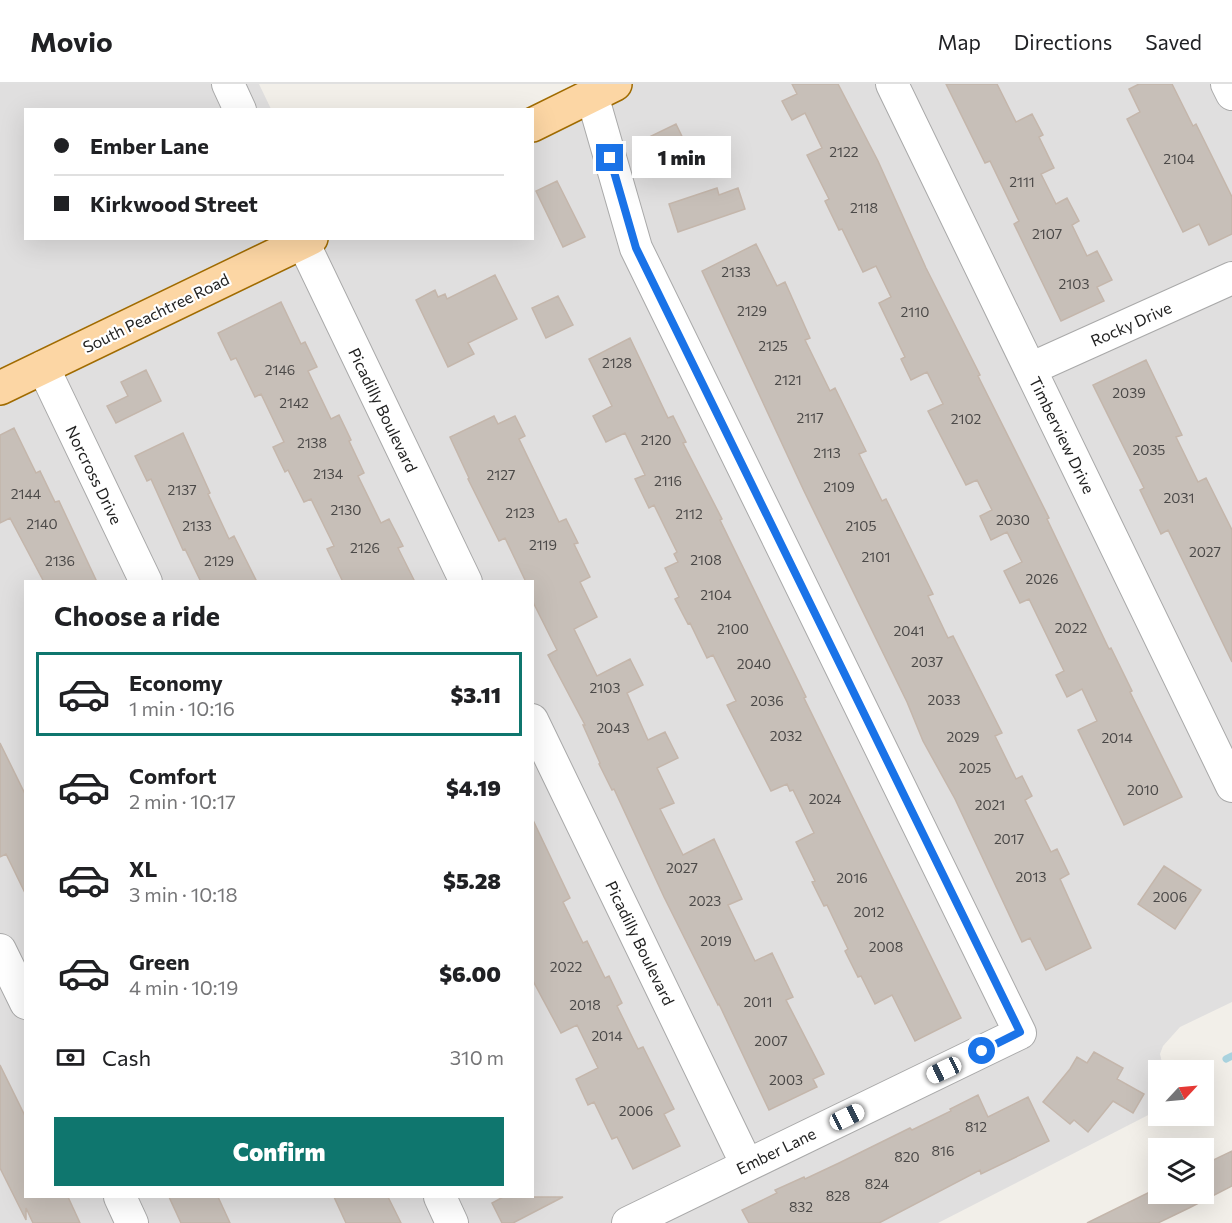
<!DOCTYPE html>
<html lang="en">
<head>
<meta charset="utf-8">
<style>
  :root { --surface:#fff; --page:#f2f2f2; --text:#202124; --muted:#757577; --line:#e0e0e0; --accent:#0f766e }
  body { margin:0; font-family:Commissioner,sans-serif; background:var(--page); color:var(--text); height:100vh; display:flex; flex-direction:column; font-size:22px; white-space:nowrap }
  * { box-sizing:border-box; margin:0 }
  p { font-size:20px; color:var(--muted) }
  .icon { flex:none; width:33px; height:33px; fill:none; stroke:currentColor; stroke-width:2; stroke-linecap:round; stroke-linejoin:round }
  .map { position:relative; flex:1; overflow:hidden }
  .panel { position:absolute; left:24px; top:496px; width:510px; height:618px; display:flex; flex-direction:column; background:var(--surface); border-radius:0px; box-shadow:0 6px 24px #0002 }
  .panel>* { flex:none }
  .top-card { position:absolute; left:24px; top:24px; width:510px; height:132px; border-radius:0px; box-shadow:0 6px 24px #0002; display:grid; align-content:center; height:132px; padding:0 30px; background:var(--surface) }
  .needle { width:39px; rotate:64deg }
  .buttons { position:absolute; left:1148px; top:976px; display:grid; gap:12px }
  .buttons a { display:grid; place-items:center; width:66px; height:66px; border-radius:0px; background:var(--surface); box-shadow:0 6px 24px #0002; font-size:30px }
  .end { position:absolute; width:27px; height:27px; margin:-14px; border:8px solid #1a73e8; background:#fff; box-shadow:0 0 0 3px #fff }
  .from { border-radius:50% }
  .bubble { position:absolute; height:42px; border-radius:0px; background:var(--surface); box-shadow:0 6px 24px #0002; font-size:20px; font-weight:800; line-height:42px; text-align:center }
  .car { position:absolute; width:18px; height:36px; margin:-18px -9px; border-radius:8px; box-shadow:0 0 4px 2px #0007; background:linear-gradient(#fff 24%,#345 0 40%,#fff 0 76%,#345 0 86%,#fff 0) }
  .top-card b { display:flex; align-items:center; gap:21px; height:57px; font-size:22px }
  .top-card b+b { border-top:2px solid var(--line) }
  .top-card i { width:15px; height:15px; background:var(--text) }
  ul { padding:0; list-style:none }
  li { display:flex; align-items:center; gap:18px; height:84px; margin:0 12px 9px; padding:0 18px; border:3px solid transparent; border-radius:0px }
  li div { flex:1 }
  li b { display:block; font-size:22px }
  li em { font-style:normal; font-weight:800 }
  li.selected { border-color:var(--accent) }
  li>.icon { width:54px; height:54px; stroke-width:1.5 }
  h2 { padding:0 30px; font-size:27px; line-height:72px }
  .pay { display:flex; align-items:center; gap:15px; height:66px; padding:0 30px; font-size:22px }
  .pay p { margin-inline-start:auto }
  .action { display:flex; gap:12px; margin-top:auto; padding:12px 30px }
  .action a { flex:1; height:69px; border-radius:0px; background:var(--accent); color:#fff; font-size:24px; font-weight:800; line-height:69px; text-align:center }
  header { display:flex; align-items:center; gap:36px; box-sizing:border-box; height:84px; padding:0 30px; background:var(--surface); border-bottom:2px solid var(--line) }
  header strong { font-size:28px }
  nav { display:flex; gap:33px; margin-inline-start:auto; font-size:21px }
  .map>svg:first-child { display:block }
  .residential { fill:#e0dfdf; fill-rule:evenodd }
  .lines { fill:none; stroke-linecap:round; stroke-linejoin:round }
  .stream { stroke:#aad3df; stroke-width:7 }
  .building { fill:#c7bfb8; stroke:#c4b6ab; stroke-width:1.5 }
  .minor-casing { stroke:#a9a9a9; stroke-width:34 }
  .major-casing { stroke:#a06b00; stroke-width:36 }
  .minor { stroke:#fff; stroke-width:32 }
  .major { stroke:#fcd6a4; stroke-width:33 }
  .route { stroke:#1a73e8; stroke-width:8 }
  .labels { text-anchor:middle; stroke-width:4.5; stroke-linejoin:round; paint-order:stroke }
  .number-label { font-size:14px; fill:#4b4948 }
  .street-label { font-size:16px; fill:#222; stroke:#fff }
</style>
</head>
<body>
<header>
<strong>Movio</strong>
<nav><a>Map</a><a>Directions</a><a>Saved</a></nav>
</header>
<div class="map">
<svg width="1232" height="1139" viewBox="0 0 1232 1139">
  <rect width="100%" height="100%" fill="#f2efe9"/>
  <path class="residential" d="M0 0H259L271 25 26 26V154L272 155 0 287Z
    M627 0H1232V918L1180 943 1163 962 1160 970 1164 987H1158V1026L938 1139H0V310L315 155 532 154 533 47ZM26 498H532V1113H26Z"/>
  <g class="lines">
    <path class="stream" d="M1226 975 1232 972"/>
  </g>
  <path class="building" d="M792 0H838L878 77 926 184 980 291 978 292 1049 434 1047 435 1109 565 1111 564 1132 607 1130 608 1182 713 1124 741 1078 646 1097 637 1082 605 1067 613 1056 591 1064 587 1029 515 1020 519 1004 487 1022 478 1007 448 991 456 980 432 992 426 977 396 966 401 928 327 943 320 927 288 911 296 901 275 905 273 879 219 891 213 876 182 863 188 842 145 839 146 825 117 829 115 807 71 822 64 805 29 792 36 782 17 797 10Z
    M946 0H997L1016 38 1032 30 1043 51 1039 53 1054 84 1041 90 1056 120 1067 114 1079 137 1072 141 1087 172 1097 167 1112 196 1097 203 1104 217 1061 237 1014 140 1019 137 990 77 985 79Z
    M1139 0H1172L1193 42 1196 40 1232 113V150L1209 161 1199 140 1183 148 1127 35 1140 28 1129 5Z
    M676 40 690 69 661 83 647 54Z
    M557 97 585 153 563 163 536 107Z
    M717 104 719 111 738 104 745 125 678 148 669 120Z
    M756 160 777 202 785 198 810 254 805 256 830 307 835 304 866 367 859 370 882 417 886 415 933 510 928 512 948 554 953 552 1002 649 995 652 1016 695 1022 692 1032 712 1025 716 1051 768 1057 765 1069 790 1060 795 1091 864 1046 886 1030 854 1022 858 955 715 923 657 907 618 804 407 702 187Z
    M495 191 517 235 468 259 474 270 448 283 416 216 435 206 438 213 445 210 447 215Z
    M558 212 573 241 546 254 532 224Z
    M281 218 301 260 305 258 317 283 308 287 331 335 339 331 351 356 349 357 364 389 358 392 381 439 389 435 403 462 398 464 415 498H343L327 465 334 462 311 415 304 418 288 386 285 388 273 363 284 358 261 310 255 313 236 274 231 276 218 249Z
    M630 254 668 334 673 332 686 358 683 359 722 435 720 436 806 613 804 614 961 934 915 957 892 911 875 920 861 892 858 893 845 867 848 865 827 821 824 822 812 798 815 797 796 758 814 749 793 706 790 707 787 700 771 707 727 621 736 617 713 571 707 574 690 539 688 540 675 515 679 513 665 484 678 478 674 470 677 468 654 421 649 424 635 395 645 391 625 349 606 358 593 332 612 322 589 275Z
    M1146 276 1182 351 1176 353 1198 398 1206 394 1232 446V578L1168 446 1161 450 1140 406 1144 404 1093 301Z
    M146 286 161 317 116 339 107 322 128 312 121 298Z
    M494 332 498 340 515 332 525 352 519 355 559 438 566 435 578 459 574 460 590 493 580 498 597 533 574 545 597 592 630 575 643 601 627 609 648 656 665 648 678 674 657 684 674 719 660 725 683 771 714 755 742 815 728 821 755 877 772 869 793 913 786 916 824 990 813 995 817 1003 769 1026 719 920 718 921 664 813 614 705 612 706 599 680 600 679 583 641H585L548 571 557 566 532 516V498H526L505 454 499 457 468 395 469 394 450 353Z
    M14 344 36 389 40 387 55 418 59 417 97 498H44L10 434 0 439V351Z
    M183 349 210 409 208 410 229 455 234 452 257 498H201L185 465 183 466 151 395 147 397 135 372Z
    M0 659 26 712V811L6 770 0 773Z
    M532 734 570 814 563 818 583 859 587 857 605 894 609 892 622 919 617 922 638 965 643 963 674 1025 664 1030 680 1062 633 1085 617 1053 612 1055 594 1018 588 1021 576 995 598 984 577 941 561 949 532 895Z
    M1164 782 1201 806 1175 845 1138 820Z
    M1094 968 1123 984 1117 995 1144 1010 1133 1029 1113 1017 1088 1048 1074 1036 1070 1040 1043 1018 1070 985 1077 973 1087 979Z
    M0 981 26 1034V1113H68L80 1139H33L26 1124V1136L0 1084Z
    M978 1011 988 1033 1028 1013 1049 1057 981 1090 980 1086 879 1139H749L742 1126 777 1109 775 1106 804 1093 805 1095 839 1079 910 1044 912 1046 951 1027 950 1025Z
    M1232 1067V1102L1189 1124 1158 1139H1087L1158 1104V1110H1203V1081Z
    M169 1113H218L230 1139H181Z
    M334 1113H388L401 1139H346Z
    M503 1113H563L513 1139H502L492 1119Z"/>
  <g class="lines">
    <g class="minor-casing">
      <path id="minor" d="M228 0 240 26
        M892 0 1232 702
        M1227 0 1232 10
        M592 11 636 164 1020 949 628 1139
        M301 154 466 498
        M43 283 146 498
        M1030 285 1232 194
        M532 636 747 1081
        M0 866 26 919
        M120 1113 132 1139
        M440 1113 452 1139"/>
    </g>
    <g class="major-casing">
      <path id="major" d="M532 41 615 0
        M0 304 311 154"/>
    </g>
    <use href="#minor" class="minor"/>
    <use href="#major" class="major"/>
  </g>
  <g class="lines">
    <path class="route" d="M610 74 636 164 1020 948 982 967"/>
  </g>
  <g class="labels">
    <g class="number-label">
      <text x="844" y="73">2122</text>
      <text x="1179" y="80">2104</text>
      <text x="1022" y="103">2111</text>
      <text x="864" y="129">2118</text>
      <text x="1047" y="155">2107</text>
      <text x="736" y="193">2133</text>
      <text x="1074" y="205">2103</text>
      <text x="752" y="232">2129</text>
      <text x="915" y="233">2110</text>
      <text x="773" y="267">2125</text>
      <text x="617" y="284">2128</text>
      <text x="280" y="291">2146</text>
      <text x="788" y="301">2121</text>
      <text x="1129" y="314">2039</text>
      <text x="294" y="324">2142</text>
      <text x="810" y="339">2117</text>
      <text x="966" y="340">2102</text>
      <text x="656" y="361">2120</text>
      <text x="312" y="364">2138</text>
      <text x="1149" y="371">2035</text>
      <text x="827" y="374">2113</text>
      <text x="328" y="395">2134</text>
      <text x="501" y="396">2127</text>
      <text x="668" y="402">2116</text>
      <text x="839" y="408">2109</text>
      <text x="182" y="411">2137</text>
      <text x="26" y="415">2144</text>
      <text x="1179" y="419">2031</text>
      <text x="346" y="431">2130</text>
      <text x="520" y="434">2123</text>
      <text x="689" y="435">2112</text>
      <text x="1013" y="441">2030</text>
      <text x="42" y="445">2140</text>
      <text x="197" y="447">2133</text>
      <text x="861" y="447">2105</text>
      <text x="543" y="466">2119</text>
      <text x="365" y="469">2126</text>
      <text x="1205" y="473">2027</text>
      <text x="876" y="478">2101</text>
      <text x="706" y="481">2108</text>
      <text x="60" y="482">2136</text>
      <text x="219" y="482">2129</text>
      <text x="1042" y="500">2026</text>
      <text x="716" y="516">2104</text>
      <text x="1071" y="549">2022</text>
      <text x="733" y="550">2100</text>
      <text x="909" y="552">2041</text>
      <text x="927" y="583">2037</text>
      <text x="754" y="585">2040</text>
      <text x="605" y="609">2103</text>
      <text x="944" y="621">2033</text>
      <text x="767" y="622">2036</text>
      <text x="613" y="649">2043</text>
      <text x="786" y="657">2032</text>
      <text x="963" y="658">2029</text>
      <text x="1117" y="659">2014</text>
      <text x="975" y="689">2025</text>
      <text x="1143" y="711">2010</text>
      <text x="825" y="720">2024</text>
      <text x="990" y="726">2021</text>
      <text x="1009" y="760">2017</text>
      <text x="682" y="789">2027</text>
      <text x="1031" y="798">2013</text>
      <text x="852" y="799">2016</text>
      <text x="1170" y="818">2006</text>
      <text x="705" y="822">2023</text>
      <text x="869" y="833">2012</text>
      <text x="716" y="862">2019</text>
      <text x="886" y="868">2008</text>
      <text x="566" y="888">2022</text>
      <text x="758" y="923">2011</text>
      <text x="585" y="926">2018</text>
      <text x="607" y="957">2014</text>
      <text x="771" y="962">2007</text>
      <text x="786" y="1001">2003</text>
      <text x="636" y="1032">2006</text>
      <text x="976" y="1048">812</text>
      <text x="943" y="1072">816</text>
      <text x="907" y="1078">820</text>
      <text x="877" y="1105">824</text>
      <text x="838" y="1117">828</text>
      <text x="801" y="1128">832</text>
    </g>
    <g class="street-label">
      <text transform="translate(156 229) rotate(-26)" y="6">South Peachtree Road</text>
      <text transform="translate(1131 240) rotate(-24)" y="6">Rocky Drive</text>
      <text transform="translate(383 326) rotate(64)" y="6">Picadilly Boulevard</text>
      <text transform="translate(1062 351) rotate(64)" y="6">Timberview Drive</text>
      <text transform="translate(94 391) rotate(64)" y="6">Norcross Drive</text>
      <text transform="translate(640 859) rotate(64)" y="6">Picadilly Boulevard</text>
      <text transform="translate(776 1067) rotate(-26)" y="6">Ember Lane</text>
    </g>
  </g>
</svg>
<div class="buttons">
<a><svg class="needle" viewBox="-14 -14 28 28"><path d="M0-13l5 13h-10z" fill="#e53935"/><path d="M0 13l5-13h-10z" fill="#757577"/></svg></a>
<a><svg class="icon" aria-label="layers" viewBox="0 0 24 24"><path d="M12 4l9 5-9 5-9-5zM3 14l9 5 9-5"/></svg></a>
</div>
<i class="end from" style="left:982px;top:967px"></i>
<i class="end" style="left:610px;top:74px"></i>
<div class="bubble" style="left:632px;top:52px;width:99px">1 min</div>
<i class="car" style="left:944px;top:986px;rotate:245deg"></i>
<i class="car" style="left:847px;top:1033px;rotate:64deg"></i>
<div class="top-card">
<b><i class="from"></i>Ember Lane</b>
<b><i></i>Kirkwood Street</b>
</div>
<section class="panel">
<h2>Choose a ride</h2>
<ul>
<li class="selected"><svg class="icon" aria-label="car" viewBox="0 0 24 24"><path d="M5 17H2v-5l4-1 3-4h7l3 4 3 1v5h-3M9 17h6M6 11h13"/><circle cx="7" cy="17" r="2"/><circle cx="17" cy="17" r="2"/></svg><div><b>Economy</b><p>1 min · 10:16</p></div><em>$3.11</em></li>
<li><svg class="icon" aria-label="car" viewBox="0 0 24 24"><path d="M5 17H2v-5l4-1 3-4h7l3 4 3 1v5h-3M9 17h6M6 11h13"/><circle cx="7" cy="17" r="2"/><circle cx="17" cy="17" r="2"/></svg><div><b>Comfort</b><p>2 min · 10:17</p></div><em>$4.19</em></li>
<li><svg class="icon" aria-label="car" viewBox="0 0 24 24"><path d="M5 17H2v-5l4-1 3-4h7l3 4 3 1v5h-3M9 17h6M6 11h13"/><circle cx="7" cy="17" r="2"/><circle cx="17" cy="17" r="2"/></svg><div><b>XL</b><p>3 min · 10:18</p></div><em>$5.28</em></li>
<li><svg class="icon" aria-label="car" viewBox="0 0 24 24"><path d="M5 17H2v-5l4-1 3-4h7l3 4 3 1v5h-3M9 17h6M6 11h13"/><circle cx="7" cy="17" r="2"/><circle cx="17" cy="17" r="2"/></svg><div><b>Green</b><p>4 min · 10:19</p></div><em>$6.00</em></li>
</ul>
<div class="pay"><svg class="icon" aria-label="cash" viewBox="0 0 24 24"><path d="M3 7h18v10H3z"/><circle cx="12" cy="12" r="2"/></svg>Cash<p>310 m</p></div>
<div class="action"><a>Confirm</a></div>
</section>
</div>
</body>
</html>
